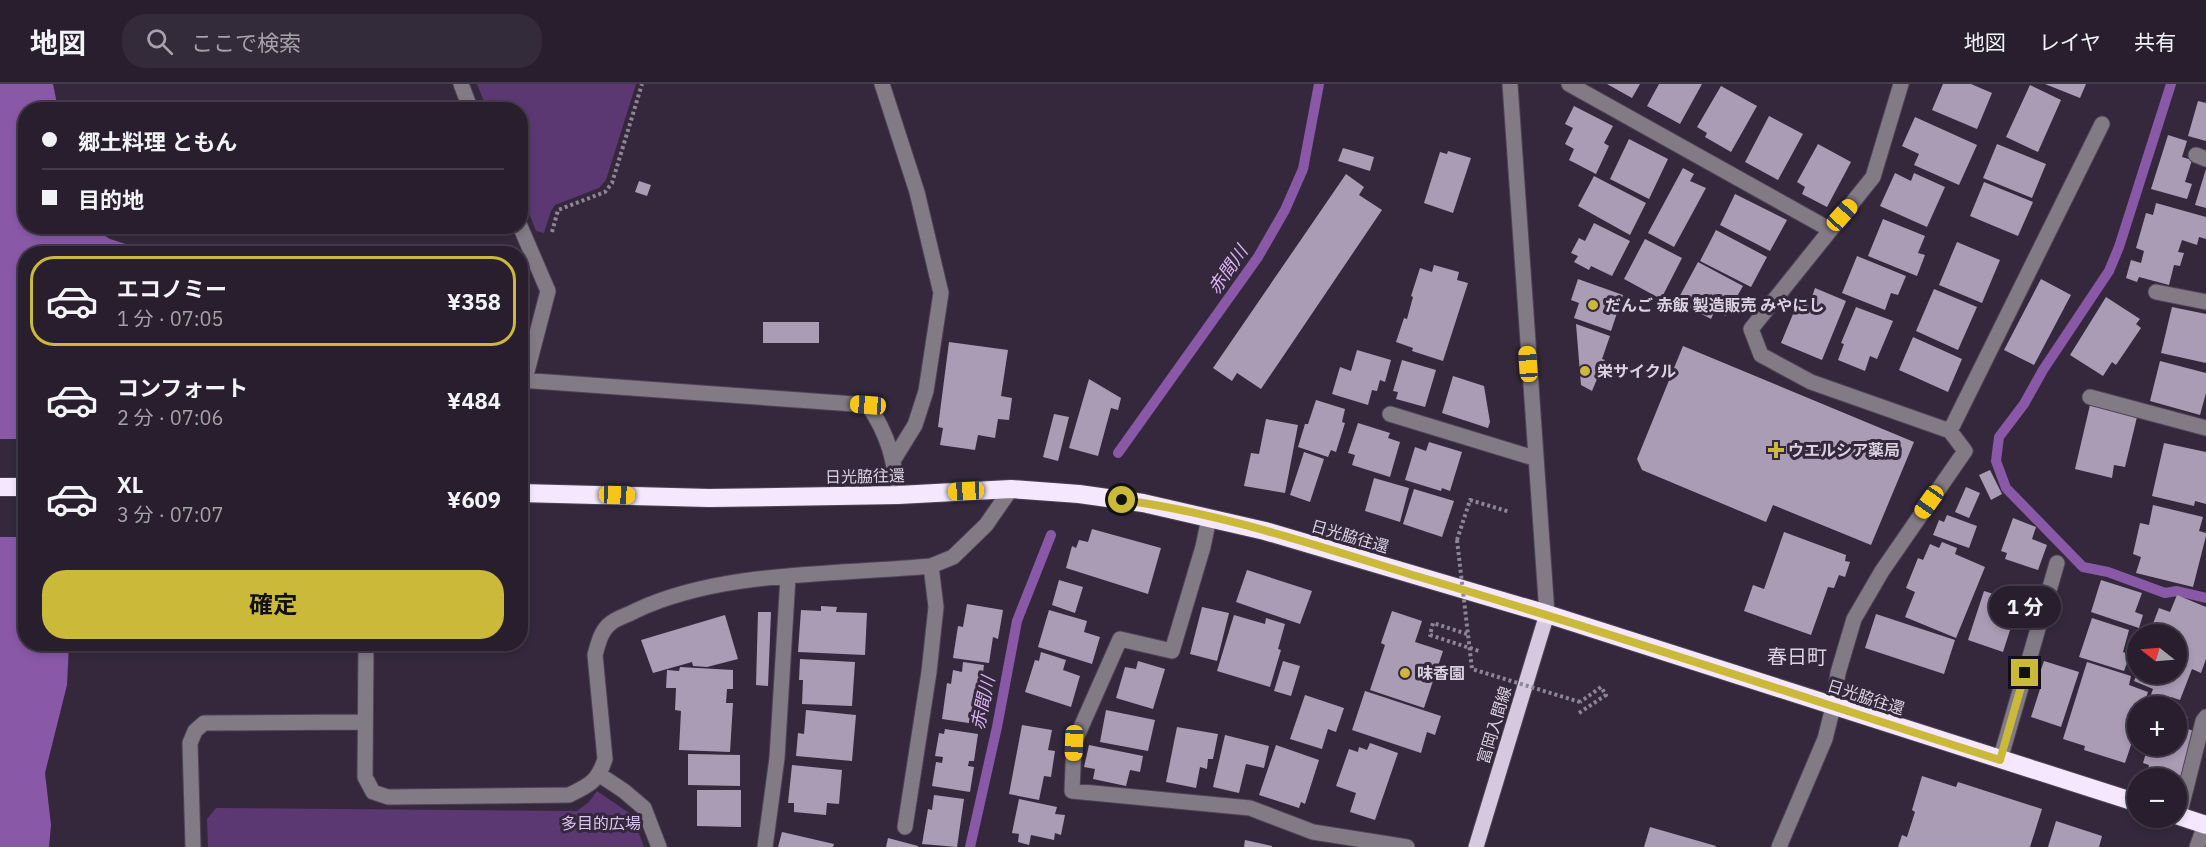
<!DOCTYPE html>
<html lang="ja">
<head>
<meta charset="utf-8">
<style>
  :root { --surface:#281e2e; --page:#342b3a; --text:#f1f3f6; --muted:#a5a2aa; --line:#443c4a; --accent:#cbb939 }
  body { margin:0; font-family:"IBM Plex Sans","Noto Sans JP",sans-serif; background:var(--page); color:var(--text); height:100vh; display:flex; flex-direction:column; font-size:22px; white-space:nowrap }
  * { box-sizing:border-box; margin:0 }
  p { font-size:20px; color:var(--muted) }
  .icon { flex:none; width:33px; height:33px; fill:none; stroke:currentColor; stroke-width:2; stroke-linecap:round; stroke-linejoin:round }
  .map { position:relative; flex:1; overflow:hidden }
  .drawer { position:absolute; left:18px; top:162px; width:510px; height:405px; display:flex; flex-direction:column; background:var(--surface); border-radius:24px; box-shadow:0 3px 9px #0003,0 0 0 2px var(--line) }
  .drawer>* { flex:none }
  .hud { position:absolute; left:18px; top:18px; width:510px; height:132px; border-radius:24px; box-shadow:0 3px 9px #0003,0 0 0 2px var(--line); display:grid; align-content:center; height:132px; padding:0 24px; background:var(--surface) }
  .needle { width:39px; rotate:287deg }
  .controls { position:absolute; left:2127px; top:540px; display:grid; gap:12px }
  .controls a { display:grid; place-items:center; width:60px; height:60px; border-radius:50%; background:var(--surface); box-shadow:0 3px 9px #0003,0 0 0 2px var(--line); font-size:30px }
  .end { position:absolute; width:27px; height:27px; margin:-14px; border:8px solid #cbb939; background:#111; box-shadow:0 0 0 3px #111 }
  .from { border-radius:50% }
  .bubble { position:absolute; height:42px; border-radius:21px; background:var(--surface); box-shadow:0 3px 9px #0003,0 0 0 2px var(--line); font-size:20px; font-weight:700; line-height:42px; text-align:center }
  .car { position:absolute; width:18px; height:36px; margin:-18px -9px; border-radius:8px; box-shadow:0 0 4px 2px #0007; background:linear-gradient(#f5c518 24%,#345 0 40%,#f5c518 0 76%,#345 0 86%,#f5c518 0) }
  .hud b { display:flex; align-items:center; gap:21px; height:57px; font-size:22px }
  .hud b+b { border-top:2px solid var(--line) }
  .hud i { width:15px; height:15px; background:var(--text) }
  ul { padding:10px 0 0; list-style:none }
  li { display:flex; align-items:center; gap:18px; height:90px; margin:0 12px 9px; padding:0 12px; border:3px solid transparent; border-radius:24px }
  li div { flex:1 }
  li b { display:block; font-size:22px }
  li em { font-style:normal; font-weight:700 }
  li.on { border-color:var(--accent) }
  li>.icon { width:54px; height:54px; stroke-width:1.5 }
  .cta { display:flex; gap:12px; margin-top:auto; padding:12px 24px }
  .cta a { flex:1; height:69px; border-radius:24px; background:var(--accent); color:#111; font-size:24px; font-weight:700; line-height:69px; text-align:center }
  header { display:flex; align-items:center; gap:36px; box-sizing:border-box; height:84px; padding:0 30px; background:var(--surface); border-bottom:2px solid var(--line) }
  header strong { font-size:28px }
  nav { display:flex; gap:33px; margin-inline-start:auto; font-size:21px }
  .search { width:420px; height:54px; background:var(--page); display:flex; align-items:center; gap:15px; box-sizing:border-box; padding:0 21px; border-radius:24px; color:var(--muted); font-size:22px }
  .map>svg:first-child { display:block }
  .green { fill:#5c3872 }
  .water { fill:#8959a8 }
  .pier { fill:#35283d }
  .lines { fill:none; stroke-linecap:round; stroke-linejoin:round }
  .stream { stroke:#8959a8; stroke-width:10 }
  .building { fill:#ab9cb6 }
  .minor-casing { stroke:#4f4357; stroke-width:17 }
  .major-casing { stroke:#4f4357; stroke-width:17 }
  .highway-casing { stroke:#4f4357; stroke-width:20 }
  .path { stroke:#8f8596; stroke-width:4; stroke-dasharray:3 3; stroke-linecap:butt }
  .minor { stroke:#827b86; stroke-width:15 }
  .major { stroke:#d6c8df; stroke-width:15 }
  .highway { stroke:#f5e8fe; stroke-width:18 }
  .path-bridge { stroke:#8f8596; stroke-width:4; stroke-dasharray:3 3; stroke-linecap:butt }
  .route { stroke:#cbb939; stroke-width:8 }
  .poi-dot { fill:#cbb939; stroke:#35283d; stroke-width:2 }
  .labels { text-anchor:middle; stroke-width:6; stroke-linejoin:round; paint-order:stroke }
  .poi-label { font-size:16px; font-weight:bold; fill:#dad2e0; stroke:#35283d; text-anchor:start }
  .street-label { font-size:16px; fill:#dad2e0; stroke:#35283d }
  .park-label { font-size:16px; fill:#dec6f0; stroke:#35283d }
  .water-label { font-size:18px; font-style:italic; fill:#dab4f3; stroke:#35283d }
  .quarter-label { font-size:20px; fill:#dad2e0; stroke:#35283d }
</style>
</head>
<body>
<header>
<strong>地図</strong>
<div class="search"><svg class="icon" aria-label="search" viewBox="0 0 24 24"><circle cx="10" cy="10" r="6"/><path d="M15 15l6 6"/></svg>ここで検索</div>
<nav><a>地図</a><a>レイヤ</a><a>共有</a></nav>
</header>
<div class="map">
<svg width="2206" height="763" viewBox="0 0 2206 763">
  <rect width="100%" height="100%" fill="#35283d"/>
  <path class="green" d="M477 0H636L606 96 599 104 555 121 551 127 544 149 536 147 521 109 520 26 487 25Z
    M597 707 632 731 644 763H208L207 735 216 724 577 727 589 718Z"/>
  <path class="water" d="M0 0H53L58 25 26 26V142L91 143 110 155 135 163 146 169 26 170V560H69L67 601 45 689 51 741 49 763H0Z"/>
  <path class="pier" d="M0 355H25V453H0Z"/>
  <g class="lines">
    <path class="stream" d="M2171 0 2119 163 2109 187 2043 286 2024 320 1999 353 1996 377 2006 404 2083 483 2108 488 2165 509 2177 507 2206 514
      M1118 369 1258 173 1285 126 1303 85 1319 0
      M970 763 997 643 1017 537 1051 451"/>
  </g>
  <path class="building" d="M1607 0H1640L1632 14Z
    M1659 0H1702L1680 40 1647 22Z
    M1943 0H1971L1992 9 1977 45 1932 26Z
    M2045 0H2086L2080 14Z
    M2030 1 2061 16 2038 68 2006 53Z
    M1721 2 1757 22 1731 68 1705 53 1707 49 1697 43Z
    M2198 17 2206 19V57L2188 52Z
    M1574 22 1613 42 1604 59 1609 62 1596 90 1569 76 1574 65 1565 60 1573 44 1565 40Z
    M1769 32 1803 50 1778 96 1745 78Z
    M1915 33 1977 61 1959 101 1914 81 1919 70 1902 62Z
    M2168 51 2187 57 2182 73 2192 76 2185 98 2192 100 2187 115 2151 105Z
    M1629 55 1668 75 1649 115 1610 95Z
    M1818 60 1851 78 1827 123 1802 110 1805 103 1797 98Z
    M1997 60 2046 80 2032 114 1983 94Z
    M1343 64 1374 73 1370 87 1338 77Z
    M1448 67 1471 74 1453 129 1424 119 1440 68 1447 70Z
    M1683 84 1694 90 1690 97 1706 104 1674 163 1648 149Z
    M2206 85V124L2195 121Z
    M1895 89 1911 97 1914 89 1945 103 1927 143 1880 122Z
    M1346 90 1364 103 1359 111 1382 126 1261 305 1237 289 1232 297 1213 284Z
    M1594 92 1646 119 1630 151 1578 122Z
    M639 97 651 101 647 112 635 108Z
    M1984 98 2033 118 2018 152 1970 132Z
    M1735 110 1787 136 1770 167 1720 141Z
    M2156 119 2206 133V155L2199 153 2197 161 2182 156 2178 168 2184 169 2180 182 2174 181 2169 201 2139 193 2137 198 2126 194 2131 176 2141 179 2144 167 2136 164 2146 129 2153 131Z
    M1883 135 1925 152 1918 169 1925 171 1917 192 1868 172Z
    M1594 139 1630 157 1612 192 1591 182 1589 186 1574 178 1578 172 1571 169 1579 154 1585 157Z
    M1716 146 1767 173 1751 203 1700 177Z
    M1645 155 1682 174 1661 215 1624 195Z
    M1957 158 2000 176 1982 219 1939 201Z
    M1857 172 1906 192 1898 211 1891 209 1885 226 1842 209Z
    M1698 178 1743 202 1726 232 1715 226 1711 235 1677 217Z
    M1434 181 1459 188 1457 196 1468 199 1443 277 1412 267 1413 264 1396 258 1404 234 1407 235 1413 213 1411 212 1420 184 1432 188Z
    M1578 195 1623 211 1611 247 1574 234 1579 219 1571 216Z
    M2041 195 2071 211 2034 281 2004 266Z
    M1815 204 1846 217 1822 276 1781 259 1798 218 1809 222Z
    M1934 205 1977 223 1958 266 1916 247Z
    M2106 213 2140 235 2136 240 2141 244 2116 281 2112 278 2103 292 2070 271Z
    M1856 223 1893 237 1877 275 1870 272 1865 287 1838 276 1844 260 1841 259Z
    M2172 223 2206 230V279L2161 269Z
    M763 238H819V259H763Z
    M1576 240 1610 252 1602 275 1605 276 1592 307 1581 301Z
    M1913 253 1962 275 1948 308 1899 286Z
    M949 258 1008 266 1001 312 1012 314 1009 336 998 335 995 354 978 351 975 366 940 361 943 344 938 343Z
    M1683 262 1914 358 1871 461 1773 421 1766 438 1642 386 1637 375Z
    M1357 266 1391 276 1385 298 1380 296 1377 307 1372 306 1368 321 1332 310 1340 283 1351 287Z
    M1402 276 1436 286 1425 323 1396 315 1398 308 1393 307Z
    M2160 277 2206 289V309L2200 331 2150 317Z
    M1453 292 1484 302 1490 338 1488 344 1442 329Z
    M1089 295 1121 314 1118 326 1111 324 1098 372 1069 364Z
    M1316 316 1345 325 1342 338 1345 339 1336 368 1331 366 1328 373 1298 363 1305 340H1308Z
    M2090 321 2137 333 2125 383 2114 381 2112 394 2075 385Z
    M1054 330 1069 333 1058 377 1043 373Z
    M1266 335 1298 341 1285 409 1244 402 1251 369 1259 370Z
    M1358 339 1390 349 1388 354 1400 358 1390 393 1352 381 1355 371 1348 369Z
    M1429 358 1462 368 1450 407 1442 404 1441 407 1405 396 1415 363 1426 367Z
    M2164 359 2206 368V420L2195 417 2194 422 2152 412Z
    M1304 368 1324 375 1310 418 1290 411Z
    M1990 386 2002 410 1991 416 1979 391Z
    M1374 394 1409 404 1400 438 1365 427Z
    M1966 403 1980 409 1969 434 1955 428Z
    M1414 405 1454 417 1442 453 1403 440Z
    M2153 421 2203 433 2199 447 2206 449V452L2193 503 2136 489 2141 473 2133 470 2140 439 2149 441Z
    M1947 431 1977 442 1969 464 1933 451 1939 436 1944 438Z
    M2013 434 2036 443 2032 455 2047 461 2038 486 2005 475 2007 469 2001 467Z
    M1092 445 1161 464 1148 510 1066 484 1072 462 1076 464 1079 456 1088 458Z
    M1784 448 1846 471 1845 477 1850 478 1845 493 1839 491 1834 504 1828 503 1811 551 1744 527 1753 501 1764 505Z
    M1942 458 1957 464 1955 470 1985 483 1956 554 1905 533 1915 508 1906 504 1918 474 1923 476 1930 460 1939 464Z
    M1247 486 1312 507 1300 540 1236 518Z
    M1059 496 1083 503 1075 529 1052 521Z
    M2101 496 2142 509 2135 528 2143 531 2139 544 2091 528Z
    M1984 507 2019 518 2003 568 1968 556Z
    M2177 511 2206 523V575L2201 589 2192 585 2180 616 2171 613 2166 622 2149 616 2153 605 2134 597 2137 590H2176V550H2149L2159 524 2170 528Z
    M967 520 1003 526 998 555 993 553 989 579 953 574 958 542 963 543Z
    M821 522 837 523 836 528 867 529 865 571 798 568 801 526 821 527Z
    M1202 523 1229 529 1217 577 1190 570Z
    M1049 526 1087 537 1084 548 1100 553 1092 580 1038 563Z
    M1392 527 1422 537 1415 558 1443 567 1424 624 1370 606 1385 561 1381 559Z
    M758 528H771L768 602 756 601Z
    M1876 530 1955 556 1944 590 1865 564Z
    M725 531 738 575 707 583 693 582 692 578 653 589 641 556Z
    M1234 531 1265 540 1266 534 1285 540 1278 565 1281 566 1270 603 1217 587Z
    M2092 534 2129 546 2123 568 2130 571 2124 587 2079 573Z
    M1041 568 1066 576 1063 586 1080 592 1071 623 1025 608 1035 576 1039 577Z
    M800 575 855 578 852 622 802 620 803 596H799Z
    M1138 577 1165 585 1153 625 1116 614 1125 583 1136 585Z
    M1283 577 1300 582 1291 612 1274 607Z
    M2044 577 2079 588 2061 643 2031 633 2041 602 2036 600Z
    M963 578 984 581 979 617H985L982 641 942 635 947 599 951 600 953 586 962 588Z
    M2087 578 2131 592 2129 601 2148 608 2143 622H2138V640L2125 679 2084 666 2085 662 2063 655Z
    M680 583 733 586V605H727L726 619H733L730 668 679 666 681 627 675 626 676 604H666L667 586 679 587Z
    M1365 607 1441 632 1435 651 1427 648 1421 669 1352 646Z
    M1305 611 1344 624 1336 648 1328 645 1322 665 1290 655Z
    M806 626 856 631 852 677 796 672 798 649 804 650Z
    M1106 626 1155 636 1148 667 1100 658Z
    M2176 629 2188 633 2185 644 2194 647 2180 695 2148 686 2149 681 2143 679 2148 662H2176Z
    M1022 641 1052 646 1048 666 1055 667 1051 693 1044 692 1039 716 1009 710Z
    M1177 643 1218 650 1213 675H1208L1207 685 1200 683 1196 704 1166 698Z
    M945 645 978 650 974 677H969L968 682 974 683 970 708 932 702 936 678 942 679 943 673 935 672 939 649 944 650Z
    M1225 651 1269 662 1264 684 1246 680 1239 709 1213 703Z
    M1370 659 1398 669 1375 736 1350 728 1356 709 1336 702 1349 665 1358 668 1359 663 1367 666Z
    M1089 661 1143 672 1140 688 1130 686 1126 702 1093 695 1095 685 1084 683Z
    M1276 661 1319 676 1305 720 1301 718 1299 724 1259 711Z
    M688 670 740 671V702L688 701Z
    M792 681 842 686 839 720 827 719 826 731 794 728V719H788Z
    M1922 692 1956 703 1958 698 2042 725 2030 763H1898L1902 751 1907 753 1915 728 1912 726Z
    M697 706H741V743L697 742Z
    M934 711 964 715 957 763 922 760 928 725 932 726Z
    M1019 715 1057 723 1055 730 1065 731 1061 751 1055 749 1054 756 1031 751 1029 761 1018 758 1019 750 1012 749Z
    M2056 737 2102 752 2099 763H2048Z
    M1650 743 1716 762 1715 763H1644Z
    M782 748 834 760 833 763H778Z
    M888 754 918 762V763H886Z
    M1245 756 1272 762V763H1244Z"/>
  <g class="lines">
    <g class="minor-casing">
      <path id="minor" d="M461 0 471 26
        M882 0 917 108 941 209 926 307 915 341 894 375
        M1510 0 1547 530
        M1569 0 1829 145
        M2196 71 2206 75
        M520 142 548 207 525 295
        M2156 208 2206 218
        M520 296 868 321C889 352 894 375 898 411
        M2090 313 2206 344
        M1390 330 1534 374
        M1950 347 2102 40
        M1209 434 1203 463 1172 567 1120 555 1074 659 1072 707 1250 724 1313 748 1407 763
        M366 560 365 693 373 708 388 713 569 711C590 701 598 697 605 675L595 571C598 560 601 546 611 539 617 534 628 531 635 527 721 486 837 491 931 482L953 473 986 441 1011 405
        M2000 676 2057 479
        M600 691 624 707 644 724 659 763
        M2179 732 2203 637 2206 633
        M905 743 929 588 936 523 931 482
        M193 763 190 659 195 647 204 639 365 638
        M765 763 777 674 788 493
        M1779 763 1825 655 1833 623 1838 589 1854 535 1882 487 1965 367 1950 347 1811 298 1761 271 1751 245 1873 93 1901 0
        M2197 763 2205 741"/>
    </g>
    <g class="major-casing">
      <path id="major" d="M1476 763 1547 530"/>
    </g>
    <g class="highway-casing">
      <path id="highway" d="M0 403H26
        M520 409 709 414 898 411 1011 405 1079 410 1143 419 1265 447 1547 530 2138 719
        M2176 731 2206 741"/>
    </g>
    <path class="path" d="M552 148 558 126 605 108 612 99 642 0
      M1457 456 1470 416 1510 428
      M1467 550 1433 539 1430 551 1479 567
      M1579 629 1606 611 1601 603 1580 618"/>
    <use href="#minor" class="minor"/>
    <use href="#major" class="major"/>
    <use href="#highway" class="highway"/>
    <path class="path-bridge" d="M1457 456 1472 585 1580 618"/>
  </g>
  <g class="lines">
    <path class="route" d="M1122 416C1222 429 1320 463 1416 492 1612 549 1805 614 2000 676L2025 589"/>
  </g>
  <g class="poi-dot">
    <circle cx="1593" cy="221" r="6"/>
    <circle cx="1585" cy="287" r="6"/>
    <path d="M1773 357h6v6h6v6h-6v6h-6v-6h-6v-6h6z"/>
    <circle cx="1405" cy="589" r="6"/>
  </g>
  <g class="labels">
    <g class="poi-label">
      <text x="1605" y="227">だんご 赤飯 製造販売 みやにし</text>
      <text x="1597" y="293">栄サイクル</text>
      <text x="1788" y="372">ウエルシア薬局</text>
      <text x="1417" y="595">味香園</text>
    </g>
    <g class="street-label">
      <text transform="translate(865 392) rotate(-1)" y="6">日光脇往還</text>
      <text transform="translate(1350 452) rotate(16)" y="6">日光脇往還</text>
      <text transform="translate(1866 613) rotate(18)" y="6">日光脇往還</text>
      <text transform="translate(1494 641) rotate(-73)" y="6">富岡入間線</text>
    </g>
    <g class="park-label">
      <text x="601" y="745">多目的広場</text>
    </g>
    <g class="water-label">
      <text transform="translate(1228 186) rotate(-55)" y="6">赤間川</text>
      <text transform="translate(983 619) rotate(-78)" y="6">赤間川</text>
    </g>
    <g class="quarter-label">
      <text x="1797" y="580">春日町</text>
    </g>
  </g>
</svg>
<div class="controls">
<a><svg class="needle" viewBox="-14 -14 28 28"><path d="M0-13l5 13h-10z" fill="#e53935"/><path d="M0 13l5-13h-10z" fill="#a5a2aa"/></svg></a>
<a>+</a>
<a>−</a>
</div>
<i class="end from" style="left:1122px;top:416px"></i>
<i class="end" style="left:2025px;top:589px"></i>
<div class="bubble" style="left:1989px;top:502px;width:72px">1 分</div>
<i class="car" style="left:1842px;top:131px;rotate:42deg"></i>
<i class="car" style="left:1528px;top:280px;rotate:356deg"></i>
<i class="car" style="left:868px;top:321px;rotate:274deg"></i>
<i class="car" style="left:966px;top:407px;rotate:267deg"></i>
<i class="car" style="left:617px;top:411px;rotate:92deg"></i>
<i class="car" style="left:1929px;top:418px;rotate:215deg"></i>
<i class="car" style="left:1074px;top:659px;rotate:182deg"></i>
<div class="hud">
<b><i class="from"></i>郷土料理 ともん</b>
<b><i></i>目的地</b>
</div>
<section class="drawer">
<ul>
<li class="on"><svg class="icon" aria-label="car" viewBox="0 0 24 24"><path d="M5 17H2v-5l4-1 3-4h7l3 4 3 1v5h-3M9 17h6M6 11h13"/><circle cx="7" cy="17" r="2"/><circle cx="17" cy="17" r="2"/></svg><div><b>エコノミー</b><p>1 分 · 07:05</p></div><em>¥358</em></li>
<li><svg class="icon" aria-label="car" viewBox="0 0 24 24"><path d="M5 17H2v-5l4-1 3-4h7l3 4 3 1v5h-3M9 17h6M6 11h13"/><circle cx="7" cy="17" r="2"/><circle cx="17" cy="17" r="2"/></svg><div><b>コンフォート</b><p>2 分 · 07:06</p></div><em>¥484</em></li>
<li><svg class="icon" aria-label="car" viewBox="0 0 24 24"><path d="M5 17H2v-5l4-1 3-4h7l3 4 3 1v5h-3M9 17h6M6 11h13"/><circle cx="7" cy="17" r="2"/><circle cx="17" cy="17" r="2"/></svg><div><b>XL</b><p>3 分 · 07:07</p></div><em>¥609</em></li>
</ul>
<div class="cta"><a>確定</a></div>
</section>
</div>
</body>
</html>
